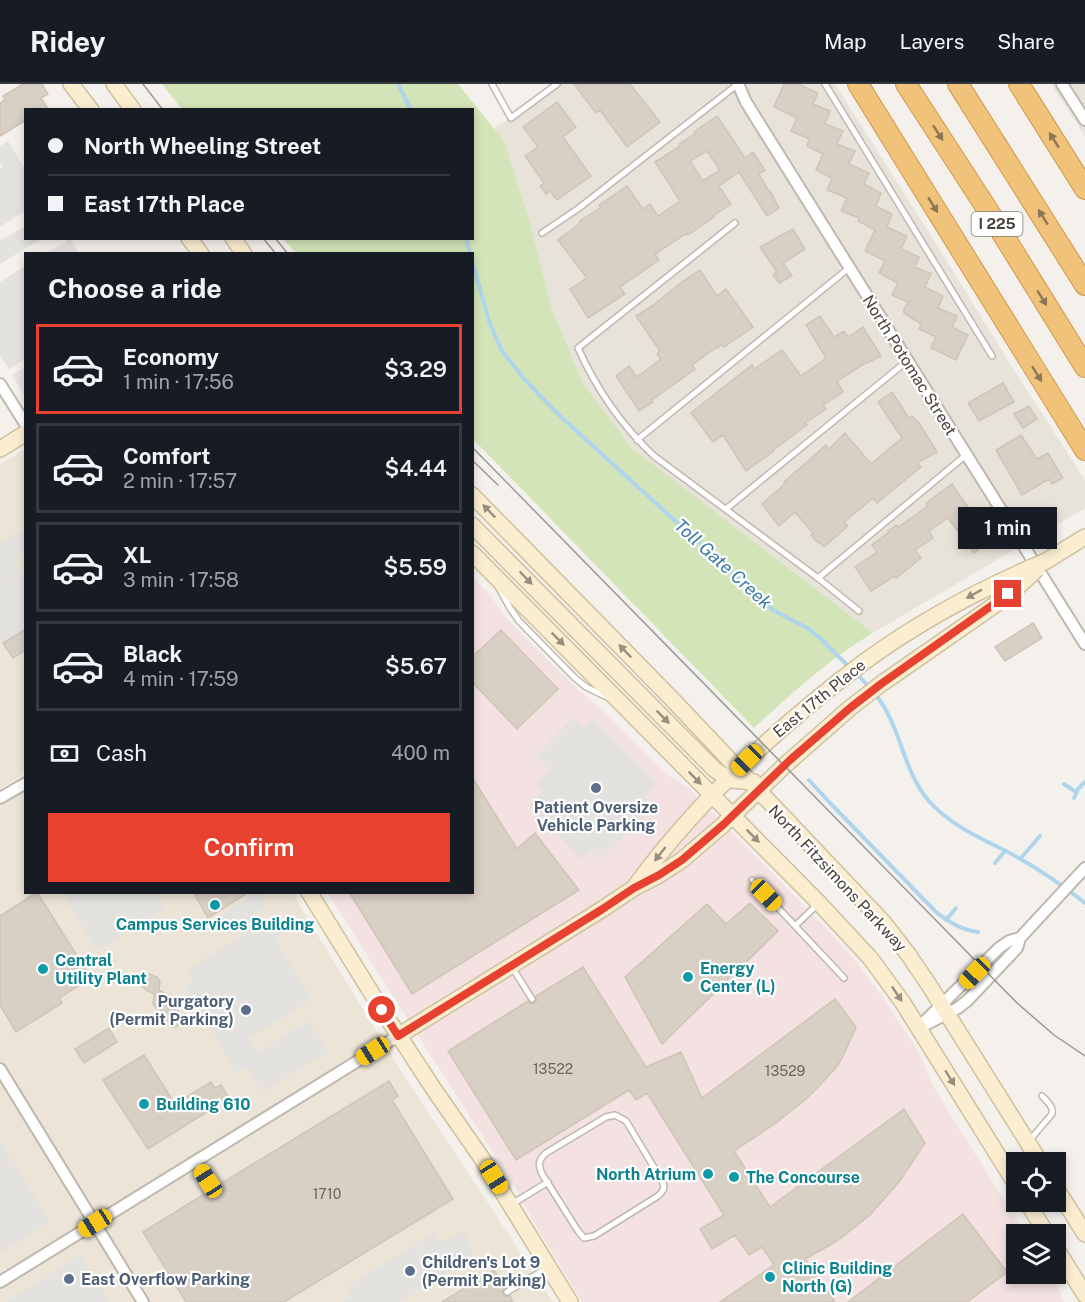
<!DOCTYPE html>
<html lang="en">
<head>
<meta charset="utf-8">
<style>
  :root { --surface:#171b24; --page:#242831; --text:#f1f3f6; --muted:#9ea1a6; --line:#363941; --accent:#e74230 }
  body { margin:0; font-family:"Public Sans",sans-serif; background:var(--page); color:var(--text); height:100vh; display:flex; flex-direction:column; font-size:22px; white-space:nowrap }
  * { box-sizing:border-box; margin:0 }
  p { font-size:20px; color:var(--muted) }
  .icon { flex:none; width:33px; height:33px; fill:none; stroke:currentColor; stroke-width:2; stroke-linecap:round; stroke-linejoin:round }
  .map { position:relative; flex:1; overflow:hidden }
  .panel { position:absolute; left:24px; top:168px; width:450px; height:642px; display:flex; flex-direction:column; background:var(--surface); border-radius:0px; box-shadow:0 3px 9px #0003 }
  .panel>* { flex:none }
  .guide { position:absolute; left:24px; top:24px; width:450px; height:132px; border-radius:0px; box-shadow:0 3px 9px #0003; display:grid; align-content:center; height:132px; padding:0 24px; background:var(--surface) }
  .buttons { position:absolute; left:1006px; top:1068px; display:grid; gap:12px }
  .buttons a { display:grid; place-items:center; width:60px; height:60px; border-radius:0px; background:var(--surface); box-shadow:0 3px 9px #0003; font-size:30px }
  .end { position:absolute; width:27px; height:27px; margin:-14px; border:8px solid #e74230; background:#fff; box-shadow:0 0 0 3px #fff }
  .from { border-radius:50% }
  .bubble { position:absolute; height:42px; border-radius:0px; background:var(--surface); box-shadow:0 3px 9px #0003; font-size:20px; font-weight:600; line-height:42px; text-align:center }
  .car { position:absolute; width:18px; height:36px; margin:-18px -9px; border-radius:8px; box-shadow:0 0 4px 2px #0007; background:linear-gradient(#f5c518 24%,#345 0 40%,#f5c518 0 76%,#345 0 86%,#f5c518 0) }
  .guide b { display:flex; align-items:center; gap:21px; height:57px; font-size:22px }
  .guide b+b { border-top:2px solid var(--line) }
  .guide i { width:15px; height:15px; background:var(--text) }
  ul { padding:0; list-style:none }
  li { display:flex; align-items:center; gap:18px; height:90px; margin:0 12px 9px; padding:0 12px; border:3px solid var(--line); border-radius:0px }
  li div { flex:1 }
  li b { display:block; font-size:22px }
  li em { font-style:normal; font-weight:600 }
  li.selected { border-color:var(--accent) }
  li>.icon { width:54px; height:54px; stroke-width:1.5 }
  h2 { padding:0 24px; font-size:27px; line-height:72px }
  .pay { display:flex; align-items:center; gap:15px; height:66px; padding:0 24px; font-size:22px }
  .pay p { margin-inline-start:auto }
  .cta { display:flex; gap:12px; margin-top:auto; padding:12px 24px }
  .cta a { flex:1; height:69px; border-radius:0px; background:var(--accent); color:#fff; font-size:24px; font-weight:600; line-height:69px; text-align:center }
  header { display:flex; align-items:center; gap:36px; box-sizing:border-box; height:84px; padding:0 30px; background:var(--surface); border-bottom:2px solid var(--line) }
  header strong { font-size:28px }
  nav { display:flex; gap:33px; margin-inline-start:auto; font-size:21px }
  .map>svg:first-child { display:block }
  .residential { fill:#e8e3da }
  .education { fill:#ece5d7 }
  .medical { fill:#f3e2e1 }
  .green { fill:#d3e4b8 }
  .parking { fill:#e4e2df }
  .lines { fill:none; stroke-linecap:round; stroke-linejoin:round }
  .stream { stroke:#aed5eb; stroke-width:4 }
  .building { fill:#d8cfc5; stroke:#cfc4b6; stroke-width:1.5; fill-rule:evenodd }
  .lane-casing { stroke:#bfb8af; stroke-width:8 }
  .street-casing { stroke:#bfb8af; stroke-width:14 }
  .secondary-casing { stroke:#cfc09f; stroke-width:18 }
  .highway-casing { stroke:#d0974a; stroke-width:22 }
  .lane { stroke:#fff; stroke-width:5 }
  .street { stroke:#fff; stroke-width:10 }
  .secondary { stroke:#faedd0; stroke-width:15 }
  .highway { stroke:#f1c37a; stroke-width:20 }
  .tram { stroke:#999; stroke-width:1.5 }
  .secondary-bridge-casing { stroke:#cfc09f; stroke-width:18; stroke-linecap:butt }
  .secondary-bridge { stroke:#faedd0; stroke-width:15 }
  .oneway { fill:#8c7654 }
  .oneway2 { fill:#988f7e }
  .route { stroke:#e74230; stroke-width:8 }
  .service-dot { fill:#5c6f8a; stroke:#fff; stroke-width:2 }
  .culture-dot { fill:#0f9aa8; stroke:#fff; stroke-width:2 }
  .labels { text-anchor:middle; stroke-width:4.5; stroke-linejoin:round; paint-order:stroke }
  .number-label { font-size:14px; fill:#6c655d }
  .shield { fill:#fff; stroke:#7f7b75; stroke-width:1.5 }
  .shield-label { font-size:15px; font-weight:bold; fill:#48423a }
  .street-label { font-size:16px; fill:#48423a; stroke:#fff }
  .service-label { font-size:16px; font-weight:bold; fill:#4e5e75; stroke:#fff; text-anchor:start }
  .culture-label { font-size:16px; font-weight:bold; fill:#0d838f; stroke:#fff; text-anchor:start }
  .water-label { font-size:18px; font-style:italic; fill:#3a7ca3; stroke:#fff }
</style>
</head>
<body>
<header>
<strong>Ridey</strong>
<nav><a>Map</a><a>Layers</a><a>Share</a></nav>
</header>
<div class="map">
<svg width="1085" height="1218" viewBox="0 0 1085 1218">
  <rect width="100%" height="100%" fill="#f4f1ec"/>
  <path class="residential" d="M557 0H835L942 169 1012 283 1085 396V424L873 549 632 364 583 299 552 225 528 132 504 58 494 44 511 34Z
    M1051 0H1085V52Z"/>
  <path class="education" d="M23 366 26 370 25 689 0 705V381Z
    M25 705 26 808 294 809 299 821 403 990 553 1218H0V721Z"/>
  <path class="medical" d="M473 493 490 511 507 535 577 605 604 627 664 687 673 694 688 703 821 839 854 875 882 912 918 967 934 1004 1025 1150H1017V1190H1049L1065 1218H582L535 1141 514 1101 392 911 328 809 472 808Z"/>
  <path class="green" d="M162 0H458L504 57 528 132 552 225 583 299 632 364 873 549C829 575 792 609 754 644L473 355 472 170 296 169 283 155 472 154V26L182 25Z"/>
  <path class="parking" d="M8 57 25 85V127L0 143V85L3 83 0 78V62Z
    M25 142 26 154 41 155 0 180V157Z
    M70 155 79 169H46Z
    M25 182V275L9 285 0 271V198Z
    M25 283V314L12 291Z
    M25 444V470L23 467 12 475 21 489 0 502V455L2 458Z
    M25 487V545L3 559 0 556V503Z
    M573 634 583 643 592 634 658 700 644 713 654 723 600 776 590 767 581 775 528 721 542 708 535 701 550 686 536 672Z
    M63 809H155L165 825 97 867 62 809Z
    M255 809H258L267 823 224 850 214 835Z
    M275 831 286 849 275 856 312 915 248 955 257 969 309 937 328 967 265 1007 261 1006 247 983 235 989 220 960 184 903 194 896 187 886Z
    M0 1056 50 1138 0 1169Z
    M463 1147 470 1158 468 1162 474 1172 399 1218H342L352 1212 347 1203 433 1149 438 1157 440 1158Z
    M81 1171 110 1218H6Z"/>
  <g class="lines">
    <path class="stream" d="M398 0 411 26
      M466 154 470 170
      M472 177 490 240 502 267 525 296 559 331 773 526 809 545 820 554 851 585
      M857 590 870 604
      M875 610C901 641 902 685 928 716 949 740 976 752 1004 766 1033 781 1060 799 1085 819
      M809 696 830 719 935 827C948 838 961 846 978 848
      M1064 700 1076 708
      M1074 714 1078 705 1085 698
      M1020 775 1040 752
      M995 779 1005 767
      M946 836 956 824"/>
  </g>
  <path class="building" d="M23 0H42L48 10 41 14 49 26H26V36L0 52V19L5 16 3 12Z
    M574 0H630L660 38 627 63 600 26 596 29Z
    M784 0H798L818 9 813 20 830 27 825 40 843 47 837 60 855 67 849 80 869 89 864 100 881 109 876 122 892 130 887 143 907 152 901 165 919 173 915 183 931 190 925 203 943 212 938 224 957 232 952 243 968 251 956 276 931 264 936 253 919 245 921 240 904 229V225L908 218 892 211 898 199 879 189 885 177 865 167 875 146 858 137 859 134 841 127 847 114 827 106 832 94 816 86 823 70 807 62 809 55 791 47 797 34 774 23Z
    M557 18 576 43 563 53 591 92 557 116 550 107 546 110 540 102 544 99 525 72 538 63 523 43Z
    M717 32 745 74 753 68 765 86 759 90 770 109 771 108 779 124 767 132 739 88 719 102 731 120 713 132 714 133 688 151 687 149 655 170 659 176 620 203 625 210 588 234 570 205 587 194 558 156 578 141 580 137 601 123 599 121 627 102 643 125 650 120 658 132 680 117 655 78 680 62 679 60 695 50 694 48ZM707 67 720 86 703 97 690 77Z
    M793 145 805 165 783 179 792 192 779 199 773 191 777 188 760 163Z
    M700 186 717 212 726 205 753 243 724 263 722 260 718 264 717 263 692 281 695 285 652 316 653 318 639 327 616 292 629 282 637 293 661 275 657 270 660 267 636 232 652 222 683 197Z
    M820 232 834 253 844 247 848 253 863 243 881 272 867 279V278L837 297 843 308 823 321 826 325 805 339 807 341 773 366 774 367 746 387 723 351 713 358 691 329 752 281 754 285 782 266 801 292 826 274 806 241Z
    M1003 299 1014 318 979 337 968 319Z
    M892 308 909 334 912 332 919 339 937 368 917 379 921 383 877 419 873 414 844 438 848 442 824 463 819 458 818 459 811 451 813 449 795 428 779 442 762 420 786 399 784 398 826 361 829 365 845 349 871 380 902 354 878 318Z
    M1029 322 1037 335 1023 344 1014 330Z
    M1021 351 1037 375 1048 369 1063 394 1052 400 1049 395 1022 411 996 366Z
    M952 400 970 426 965 429 987 459 974 469 948 434 929 447 933 454 915 466 921 474 896 494 895 492 871 507 855 483 877 468 872 461 889 448 888 447 896 441 898 443 928 422 926 419Z
    M1033 539 1042 554 1005 577 995 563Z
    M26 545V566L13 574 3 559Z
    M501 546 558 605 517 645 472 598V573Z
    M472 693 517 765 535 749 579 806 412 910 349 808H472Z
    M37 808 91 894 59 914 62 919 16 948 0 921V832Z
    M193 808H249L208 834Z
    M750 819 778 847 662 960 625 893 707 820 726 840Z
    M583 883 646 983 681 968 702 1014 835 915 856 943 843 972 838 981 820 1001 805 1016 776 1039 734 1067 770 1123 904 1025 925 1059 899 1098 870 1131 837 1157 805 1175 835 1218H720L774 1181 762 1163 749 1171 735 1151 712 1165 700 1145 724 1131 647 1009 636 1016 629 1006 516 1076 448 967 528 917 530 920 534 919 537 917 536 912Z
    M149 890 157 893 160 898 159 906 168 911 171 916 170 923 178 927 181 931V939L176 943H171L166 940 164 935 165 928 156 924 153 920 154 910 146 906 142 902 144 893Z
    M109 944 117 958 84 979 75 965Z
    M144 971 175 1020 211 998 215 1004 221 1001 229 1014 148 1065 103 996Z
    M389 997 398 1012 392 1016 453 1115 284 1218H186L143 1148 209 1107 211 1110 215 1109 218 1107 217 1102Z
    M963 1130 1007 1188 967 1218H848Z
    M494 1186 505 1204 502 1208 503 1211 507 1213 510 1212 513 1218H442Z"/>
  <g class="lines">
    <g class="lane-casing">
      <path id="lane" d="M492 0 511 34 557 0
        M825 0 992 272
        M735 139 578 264C596 304 621 341 654 372L818 494 859 527
        M542 149 579 124 738 0
        M637 356 849 184
        M726 425 907 277
        M818 494 966 371
        M499 504 510 524 519 537 575 594 586 603 607 613
        M752 796 844 894
        M796 841 818 820
        M512 883 532 915
        M615 1031 626 1037 661 1095C665 1102 665 1106 658 1112L594 1152 584 1154 578 1147 542 1090C538 1081 538 1076 546 1069L606 1033Z
        M1029 1057 1052 1030C1054 1023 1047 1017 1042 1012
        M195 1077 213 1105
        M512 1120 548 1098
        M507 1208 547 1184"/>
    </g>
    <g class="street-casing">
      <path id="street" d="M738 0 746 18 764 47 1085 560
        M1062 0 1085 36
        M0 300 26 341
        M0 714 26 699
        M925 937 999 864 1009 857 1020 854
        M919 944 958 924 968 916 1017 864 1020 854 1085 784
        M0 985 143 1218
        M0 1198 398 952"/>
    </g>
    <g class="secondary-casing">
      <path id="secondary" d="M71 0 91 26
        M114 0 133 26
        M189 154 201 170
        M233 154 244 170
        M0 365 26 349
        M472 411 671 614 884 839 908 870 929 901 1040 1078
        M472 441 715 686 731 696 754 698
        M472 469 819 819 871 875 903 919 1017 1102
        M1046 477 1085 453
        M636 801C699 715 779 642 864 578
        M309 808 382 926 435 1007 481 1073 570 1218
        M398 952 601 826 634 804 659 791 682 776 724 740 784 682 850 624 881 600 996 520
        M1056 1104 1085 1150
        M1027 1118 1047 1150
        M1056 1164 1085 1211"/>
    </g>
    <g class="highway-casing">
      <path id="highway" d="M858 0 1085 366
        M906 0 989 128 1085 283
        M958 0 1085 201
        M1019 0 1085 105"/>
    </g>
    <use href="#lane" class="lane"/>
    <use href="#street" class="street"/>
    <use href="#secondary" class="secondary"/>
    <use href="#highway" class="highway"/>
    <path class="tram" d="M143 0 163 26
      M263 154 276 170
      M275 154 288 170
      M472 363 1017 919 1054 951 1085 972
      M472 376 498 401"/>
    <g class="secondary-bridge-casing">
      <path id="secondary-bridge" d="M996 520 1020 501 1037 485
        M864 578C920 537 982 504 1046 477"/>
    </g>
    <use href="#secondary-bridge" class="secondary-bridge"/>
  </g>
  <defs><path id="oneway-solid" d="M-6-.8H1V-3.2L6.5 0L1 3.2V.8H-6Z" transform="scale(1.5)"/></defs>
  <g class="oneway">
    <use href="#oneway-solid" transform="translate(938 49) rotate(57)"/>
    <use href="#oneway-solid" transform="translate(1054 56) rotate(-122)"/>
    <use href="#oneway-solid" transform="translate(933 121) rotate(58)"/>
    <use href="#oneway-solid" transform="translate(1043 133) rotate(-122)"/>
    <use href="#oneway-solid" transform="translate(1042 214) rotate(58)"/>
    <use href="#oneway-solid" transform="translate(1037 290) rotate(58)"/>
  </g>
  <g class="oneway2">
    <use href="#oneway-solid" transform="translate(489 427) rotate(-134)"/>
    <use href="#oneway-solid" transform="translate(526 494) rotate(46)"/>
    <use href="#oneway-solid" transform="translate(974 510) rotate(151)"/>
    <use href="#oneway-solid" transform="translate(558 555) rotate(45)"/>
    <use href="#oneway-solid" transform="translate(625 567) rotate(-134)"/>
    <use href="#oneway-solid" transform="translate(663 633) rotate(45)"/>
    <use href="#oneway-solid" transform="translate(695 694) rotate(45)"/>
    <use href="#oneway-solid" transform="translate(753 752) rotate(45)"/>
    <use href="#oneway-solid" transform="translate(660 770) rotate(128)"/>
    <use href="#oneway-solid" transform="translate(897 910) rotate(56)"/>
    <use href="#oneway-solid" transform="translate(950 994) rotate(58)"/>
  </g>
  <g class="lines">
    <path class="route" d="M382 926 398 952 601 826 634 804 659 791 682 776 724 740 790 676 850 624 881 600 1008 510"/>
  </g>
  <g class="service-dot">
    <circle cx="596" cy="704" r="6"/>
    <circle cx="246" cy="926" r="6"/>
    <circle cx="410" cy="1187" r="6"/>
    <circle cx="69" cy="1195" r="6"/>
  </g>
  <g class="culture-dot">
    <circle cx="215" cy="821" r="6"/>
    <circle cx="43" cy="885" r="6"/>
    <circle cx="688" cy="893" r="6"/>
    <circle cx="144" cy="1020" r="6"/>
    <circle cx="708" cy="1090" r="6"/>
    <circle cx="734" cy="1093" r="6"/>
    <circle cx="770" cy="1193" r="6"/>
  </g>
  <g class="labels">
    <g class="number-label">
      <text x="553" y="990">13522</text>
      <text x="785" y="992">13529</text>
      <text x="327" y="1115">1710</text>
    </g>
    <rect class="shield" x="971.5" y="128" width="51" height="24" rx="4.5"/>
    <g class="shield-label">
      <text x="997" y="145">I 225</text>
    </g>
    <g class="street-label">
      <text transform="translate(910 281) rotate(58)" y="6">North Potomac Street</text>
      <text transform="translate(819 614) rotate(-39)" y="6">East 17th Place</text>
      <text transform="translate(838 794) rotate(47)" y="6">North Fitzsimons Parkway</text>
    </g>
    <g class="service-label">
      <text x="596" y="729" text-anchor="middle">Patient Oversize<tspan x="596" dy="18">Vehicle Parking</tspan></text>
      <text x="234" y="923" text-anchor="end">Purgatory<tspan x="234" dy="18">(Permit Parking)</tspan></text>
      <text x="422" y="1184">Children's Lot 9<tspan x="422" dy="18">(Permit Parking)</tspan></text>
      <text x="81" y="1201">East Overflow Parking</text>
    </g>
    <g class="culture-label">
      <text x="215" y="846" text-anchor="middle">Campus Services Building</text>
      <text x="55" y="882">Central<tspan x="55" dy="18">Utility Plant</tspan></text>
      <text x="700" y="890">Energy<tspan x="700" dy="18">Center (L)</tspan></text>
      <text x="156" y="1026">Building 610</text>
      <text x="696" y="1096" text-anchor="end">North Atrium</text>
      <text x="746" y="1099">The Concourse</text>
      <text x="782" y="1190">Clinic Building<tspan x="782" dy="18">North (G)</tspan></text>
    </g>
    <g class="water-label">
      <text transform="translate(723 480) rotate(42)" y="6">Toll Gate Creek</text>
    </g>
  </g>
</svg>
<div class="buttons">
<a><svg class="icon" aria-label="locate" viewBox="0 0 24 24"><circle cx="12" cy="12" r="6"/><path d="M12 2v4M12 18v4M2 12h4M18 12h4"/></svg></a>
<a><svg class="icon" aria-label="layers" viewBox="0 0 24 24"><path d="M12 4l9 5-9 5-9-5zM3 14l9 5 9-5"/></svg></a>
</div>
<i class="end from" style="left:382px;top:926px"></i>
<i class="end" style="left:1008px;top:510px"></i>
<div class="bubble" style="left:958px;top:423px;width:99px">1 min</div>
<i class="car" style="left:747px;top:676px;rotate:225deg"></i>
<i class="car" style="left:766px;top:811px;rotate:136deg"></i>
<i class="car" style="left:975px;top:889px;rotate:224deg"></i>
<i class="car" style="left:373px;top:967px;rotate:238deg"></i>
<i class="car" style="left:494px;top:1093px;rotate:148deg"></i>
<i class="car" style="left:208px;top:1097px;rotate:327deg"></i>
<i class="car" style="left:95px;top:1139px;rotate:238deg"></i>
<div class="guide">
<b><i class="from"></i>North Wheeling Street</b>
<b><i></i>East 17th Place</b>
</div>
<section class="panel">
<h2>Choose a ride</h2>
<ul>
<li class="selected"><svg class="icon" aria-label="car" viewBox="0 0 24 24"><path d="M5 17H2v-5l4-1 3-4h7l3 4 3 1v5h-3M9 17h6M6 11h13"/><circle cx="7" cy="17" r="2"/><circle cx="17" cy="17" r="2"/></svg><div><b>Economy</b><p>1 min · 17:56</p></div><em>$3.29</em></li>
<li><svg class="icon" aria-label="car" viewBox="0 0 24 24"><path d="M5 17H2v-5l4-1 3-4h7l3 4 3 1v5h-3M9 17h6M6 11h13"/><circle cx="7" cy="17" r="2"/><circle cx="17" cy="17" r="2"/></svg><div><b>Comfort</b><p>2 min · 17:57</p></div><em>$4.44</em></li>
<li><svg class="icon" aria-label="car" viewBox="0 0 24 24"><path d="M5 17H2v-5l4-1 3-4h7l3 4 3 1v5h-3M9 17h6M6 11h13"/><circle cx="7" cy="17" r="2"/><circle cx="17" cy="17" r="2"/></svg><div><b>XL</b><p>3 min · 17:58</p></div><em>$5.59</em></li>
<li><svg class="icon" aria-label="car" viewBox="0 0 24 24"><path d="M5 17H2v-5l4-1 3-4h7l3 4 3 1v5h-3M9 17h6M6 11h13"/><circle cx="7" cy="17" r="2"/><circle cx="17" cy="17" r="2"/></svg><div><b>Black</b><p>4 min · 17:59</p></div><em>$5.67</em></li>
</ul>
<div class="pay"><svg class="icon" aria-label="cash" viewBox="0 0 24 24"><path d="M3 7h18v10H3z"/><circle cx="12" cy="12" r="2"/></svg>Cash<p>400 m</p></div>
<div class="cta"><a>Confirm</a></div>
</section>
</div>
</body>
</html>
